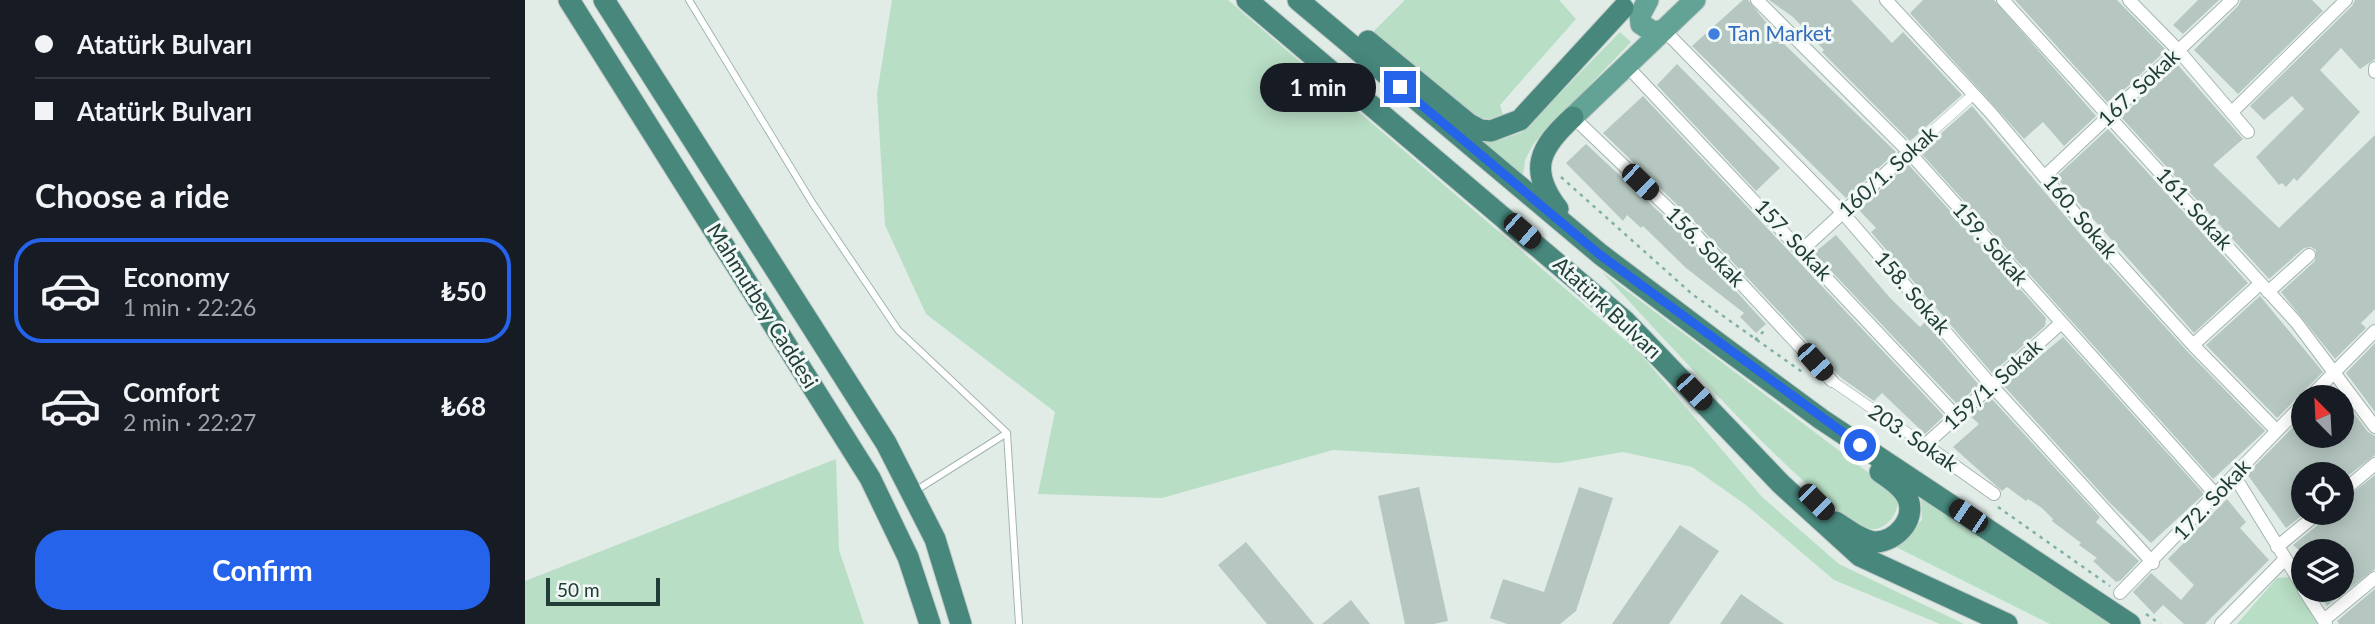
<!DOCTYPE html>
<html lang="en">
<head>
<meta charset="utf-8">
<style>
  :root { --surface:#171b24; --page:#20242c; --text:#f1f3f6; --muted:#9ea1a6; --line:#363941; --accent:#2563eb }
  body { margin:0; font-family:Lato,sans-serif; background:var(--page); color:var(--text); height:100vh; display:flex; flex-direction:column; font-size:26px; white-space:nowrap }
  * { box-sizing:border-box; margin:0 }
  p { font-size:23px; color:var(--muted) }
  .icon { flex:none; width:38px; height:38px; fill:none; stroke:currentColor; stroke-width:2; stroke-linecap:round; stroke-linejoin:round }
  .map { position:relative; flex:1; overflow:hidden }
  .side { display:flex; flex-direction:column; background:var(--surface); width:525px }
  .side>* { flex:none }
  .top-card { display:grid; align-content:center; height:154px; padding:0 35px; background:var(--surface) }
  .needle { width:46px; rotate:336deg }
  .controls { position:absolute; left:1766px; top:385px; display:grid; gap:14px }
  .controls a { display:grid; place-items:center; width:63px; height:63px; border-radius:50%; background:var(--surface); box-shadow:0 4px 18px #0003; font-size:35px }
  .scale { position:absolute; left:21px; bottom:18px; width:114px; box-sizing:border-box; padding-left:7px; border:4px solid #203d37; border-top:0; font-size:19px; line-height:24px; white-space:nowrap; color:#203d37; -webkit-text-stroke:5px #f1f8f5; paint-order:stroke }
  .end { position:absolute; width:32px; height:32px; margin:-16px; border:9px solid #2563eb; background:#fff; box-shadow:0 0 0 4px #fff }
  .from { border-radius:50% }
  .bubble { position:absolute; height:49px; border-radius:24px; background:var(--surface); box-shadow:0 4px 18px #0003; font-size:23px; font-weight:700; line-height:49px; text-align:center }
  .car { position:absolute; width:21px; height:42px; margin:-21px -10px; border-radius:9px; box-shadow:0 0 5px 2px #0007; background:linear-gradient(#222 24%,#8ab4d8 0 40%,#222 0 76%,#8ab4d8 0 86%,#222 0) }
  .top-card b { display:flex; align-items:center; gap:24px; height:66px; font-size:26px }
  .top-card b+b { border-top:2px solid var(--line) }
  .top-card i { width:18px; height:18px; background:var(--text) }
  ul { padding:0; list-style:none }
  li { display:flex; align-items:center; gap:21px; height:105px; margin:0 14px 10px; padding:0 21px; border:4px solid transparent; border-radius:28px }
  li div { flex:1 }
  li b { display:block; font-size:26px }
  li em { font-style:normal; font-weight:700 }
  li.selected { border-color:var(--accent) }
  li>.icon { width:63px; height:63px; stroke-width:1.5 }
  h2 { padding:0 35px; font-size:32px; line-height:84px }
  .action { display:flex; gap:14px; margin-top:auto; padding:14px 35px }
  .action a { flex:1; height:80px; border-radius:28px; background:var(--accent); color:#fff; font-size:28px; font-weight:700; line-height:80px; text-align:center }
  main { display:flex; flex:1; min-height:0 }
  .map>svg:first-child { display:block }
  .green { fill:#b8dec5 }
  .building { fill:#b6c7c1 }
  .lines { fill:none; stroke-linecap:round; stroke-linejoin:round }
  .service-casing { stroke:#a3b4af; stroke-width:8 }
  .pedestrian-casing { stroke:#a3b4af; stroke-width:11 }
  .minor-casing { stroke:#a3b4af; stroke-width:14 }
  .primary-casing { stroke:#c1c9c7; stroke-width:23 }
  .trunk-casing { stroke:#c1c9c7; stroke-width:23 }
  .path { stroke:#80b1a4; stroke-width:2.5; stroke-dasharray:3.5 5; stroke-linecap:butt }
  .service { stroke:#fff; stroke-width:6 }
  .pedestrian { stroke:#fff; stroke-width:10 }
  .minor { stroke:#fff; stroke-width:12 }
  .primary { stroke:#63a396; stroke-width:21 }
  .trunk { stroke:#47877c; stroke-width:21 }
  .route { stroke:#2563eb; stroke-width:9 }
  .shop-dot { fill:#3f7fe0; stroke:#f1f8f5; stroke-width:2.5 }
  .labels { text-anchor:middle; stroke-width:6; stroke-linejoin:round; paint-order:stroke }
  .shop-label { font-size:21px; fill:#366cbe; stroke:#f1f8f5; text-anchor:start }
  .street-label { font-size:21px; fill:#203d37; stroke:#f1f8f5 }
</style>
</head>
<body>
<main>
<section class="side">
<div class="top-card">
<b><i class="from"></i>Atatürk Bulvarı</b>
<b><i></i>Atatürk Bulvarı</b>
</div>
<h2>Choose a ride</h2>
<ul>
<li class="selected"><svg class="icon" aria-label="car" viewBox="0 0 24 24"><path d="M5 17H2v-5l4-1 3-4h7l3 4 3 1v5h-3M9 17h6M6 11h13"/><circle cx="7" cy="17" r="2"/><circle cx="17" cy="17" r="2"/></svg><div><b>Economy</b><p>1 min · 22:26</p></div><em>₺50</em></li>
<li><svg class="icon" aria-label="car" viewBox="0 0 24 24"><path d="M5 17H2v-5l4-1 3-4h7l3 4 3 1v5h-3M9 17h6M6 11h13"/><circle cx="7" cy="17" r="2"/><circle cx="17" cy="17" r="2"/></svg><div><b>Comfort</b><p>2 min · 22:27</p></div><em>₺68</em></li>
</ul>
<div class="action"><a>Confirm</a></div>
</section>
<div class="map">
<svg width="1850" height="624" viewBox="0 0 1850 624">
  <rect width="100%" height="100%" fill="#e1ece7"/>
  <path class="green" d="M367 0H703L1113 351 1237 497 1314 564 1439 624H1415L1309 580 1221 505 1167 467 1098 452 1034 463 808 450 637 498 513 494 530 412 401 314 360 225 352 94Z
    M880 0H1034L1051 19 975 105 978 114 966 119 954 118 848 32Z
    M1095 32 1106 42 1009 143 1000 160 998 176 956 141 978 139 997 132Z
    M1077 272 1373 495C1375 511 1363 532 1343 529 1304 523 1116 313 1077 272Z
    M311 459 314 550 339 624H0V581Z
    M1396 494 1586 624H1525L1369 546 1397 520Z
    M1765 577 1794 624H1712L1752 578Z"/>
  <path class="building" d="M1218 0H1223L1257 42 1371 152 1321 198 1167 46Z
    M1244 0H1326L1367 43 1378 32 1437 95 1385 141 1297 52 1299 50 1268 17Z
    M1398 0H1469L1571 116 1539 146 1518 122 1499 139 1385 13Z
    M1490 0H1592L1641 50 1584 104Z
    M1673 0H1694L1658 34 1648 25Z
    M1716 0H1787L1798 11 1713 94 1669 50 1713 6Z
    M1830 0H1850V59L1835 69 1816 48 1795 70 1835 112 1772 181 1769 178 1761 187 1757 183 1754 185 1731 157 1779 109 1767 96 1739 120 1725 106 1827 6Z
    M1152 64 1255 168 1231 191 1132 85Z
    M1652 64 1718 139 1688 165 1754 228 1850 135V309L1836 323 1841 328 1810 359 1756 292 1790 261 1791 250 1786 247 1779 248 1744 279 1596 117Z
    M1118 96 1419 416 1400 434 1357 393 1349 401 1315 377 1175 227 1078 133Z
    M1447 106 1557 236 1662 351 1740 431 1688 479 1395 152Z
    M1583 129 1723 283 1669 333 1531 177Z
    M1061 144 1163 239 1241 324 1231 333 1215 317 1219 313 1161 268 1118 226 1116 228 1102 215 1098 221 1041 163Z
    M1383 164 1521 318 1520 326 1467 373 1346 232 1351 228 1334 210Z
    M1311 235 1366 299 1395 327 1400 322 1454 385 1432 404 1289 253Z
    M1735 296 1798 372 1752 418 1681 345Z
    M1538 337 1679 494 1626 543 1585 503 1479 386Z
    M1850 343V412L1821 373Z
    M1808 386 1843 432 1850 436V455L1816 481V474H1778L1780 513 1761 528 1722 474 1778 417V436H1816V397H1797Z
    M1466 398 1575 517 1571 522 1614 561 1596 580 1591 582 1568 561 1572 558 1554 545 1556 543 1527 521 1528 519 1517 508 1503 499 1501 501 1482 487 1477 491 1428 447 1454 424 1445 416Z
    M1850 475V569L1802 606 1791 590H1816V551H1775L1768 545 1799 520 1802 513H1816V502Z
    M894 487 923 621 909 624H880L853 496Z
    M1054 487 1088 498 1051 611 1035 624H982L965 618 978 579 1019 592Z
    M1702 499 1721 522 1715 528 1744 560 1680 624H1659L1638 605 1629 614 1608 592 1626 573 1656 600 1669 585 1643 559Z
    M1155 525 1194 551 1144 624H1087Z
    M721 542 789 624H742L693 565Z
    M1850 589V624H1814L1812 621Z
    M1216 594 1259 624H1195Z
    M826 600 845 624H797Z"/>
  <g class="lines">
    <g class="service-casing">
      <path id="service" d="M164 0 288 204 373 330 482 433
        M390 491 482 433 494 624"/>
    </g>
    <g class="pedestrian-casing">
      <path id="pedestrian" d="M1384 152 1449 94
        M1307 381 1400 445"/>
    </g>
    <g class="minor-casing">
      <path id="minor" d="M1232 0 1384 152 1691 495
        M1361 0 1465 112 1564 230 1668 345 1752 431
        M1478 0 1771 322 1850 427
        M1604 0 1654 51 1723 132
        M1139 30 1318 213 1467 386 1628 563
        M1102 66 1432 417
        M1850 68V72
        M1707 112 1821 0
        M1048 117 1169 233 1307 381
        M1520 176 1707 0
        M1277 250 1384 152
        M1743 292 1784 255
        M1668 345 1736 283
        M1785 397 1850 331
        M1710 477 1778 587
        M1816 493 1850 464
        M1469 494 1400 445 1535 324
        M1752 547 1793 513
        M1779 590 1801 624
        M1595 593 1778 404
        M1799 620 1850 578
        M1696 624 1760 559"/>
    </g>
    <g class="primary-casing">
      <path id="primary" d="M1123 0 1115 15 1116 24 1128 32 1139 30
        M1048 117 1170 0"/>
    </g>
    <g class="trunk-casing">
      <path id="trunk" d="M44 0 345 478 383 557 405 624
        M79 0 361 443 410 539 436 624
        M722 0 1100 321 1256 484 1335 556 1482 624
        M773 0 1075 254 1193 343 1296 419 1605 624
        M843 41 944 124 955 130 966 131 995 120 1098 8
        M1033 209C1003 170 1014 148 1048 117
        M1311 522C1322 529 1337 542 1351 542 1371 541 1391 520 1383 499 1378 487 1365 479 1355 472"/>
    </g>
    <path class="path" d="M1036 177 1167 294 1280 374
      M1230 340 1240 330
      M1473 507 1585 586
      M1621 614 1635 624"/>
    <use href="#service" class="service"/>
    <use href="#pedestrian" class="pedestrian"/>
    <use href="#minor" class="minor"/>
    <use href="#primary" class="primary"/>
    <use href="#trunk" class="trunk"/>
  </g>
  <g class="lines">
    <path class="route" d="M875 87 1074 254 1335 445"/>
  </g>
  <circle class="shop-dot" cx="1189" cy="34" r="7"/>
  <g class="labels">
    <g class="shop-label">
      <text x="1203" y="41">Tan Market</text>
    </g>
    <g class="street-label">
      <text transform="translate(1614 88) rotate(-43)" y="7">167. Sokak</text>
      <text transform="translate(1363 172) rotate(-42)" y="7">160/1. Sokak</text>
      <text transform="translate(1669 209) rotate(48)" y="7">161. Sokak</text>
      <text transform="translate(1555 217) rotate(50)" y="7">160. Sokak</text>
      <text transform="translate(1268 240) rotate(47)" y="7">157. Sokak</text>
      <text transform="translate(1465 244) rotate(49)" y="7">159. Sokak</text>
      <text transform="translate(1180 247) rotate(46)" y="7">156. Sokak</text>
      <text transform="translate(1387 293) rotate(49)" y="7">158. Sokak</text>
      <text transform="translate(237 306) rotate(58)" y="7">Mahmutbey Caddesi</text>
      <text transform="translate(1082 308) rotate(43)" y="7">Atatürk Bulvarı</text>
      <text transform="translate(1468 385) rotate(-42)" y="7">159/1. Sokak</text>
      <text transform="translate(1388 438) rotate(34)" y="7">203. Sokak</text>
      <text transform="translate(1687 500) rotate(-47)" y="7">172. Sokak</text>
    </g>
  </g>
</svg>
<div class="controls">
<a><svg class="needle" viewBox="-14 -14 28 28"><path d="M0-13l5 13h-10z" fill="#e53935"/><path d="M0 13l5-13h-10z" fill="#9ea1a6"/></svg></a>
<a><svg class="icon" aria-label="locate" viewBox="0 0 24 24"><circle cx="12" cy="12" r="6"/><path d="M12 2v4M12 18v4M2 12h4M18 12h4"/></svg></a>
<a><svg class="icon" aria-label="layers" viewBox="0 0 24 24"><path d="M12 4l9 5-9 5-9-5zM3 14l9 5 9-5"/></svg></a>
</div>
<div class="scale">50 m</div>
<i class="end from" style="left:1335px;top:445px"></i>
<i class="end" style="left:875px;top:87px"></i>
<div class="bubble" style="left:735px;top:63px;width:116px">1 min</div>
<i class="car" style="left:1115px;top:182px;rotate:134deg"></i>
<i class="car" style="left:997px;top:231px;rotate:131deg"></i>
<i class="car" style="left:1290px;top:362px;rotate:138deg"></i>
<i class="car" style="left:1169px;top:392px;rotate:137deg"></i>
<i class="car" style="left:1291px;top:502px;rotate:135deg"></i>
<i class="car" style="left:1443px;top:516px;rotate:304deg"></i>
</div>
</main>
</body>
</html>
